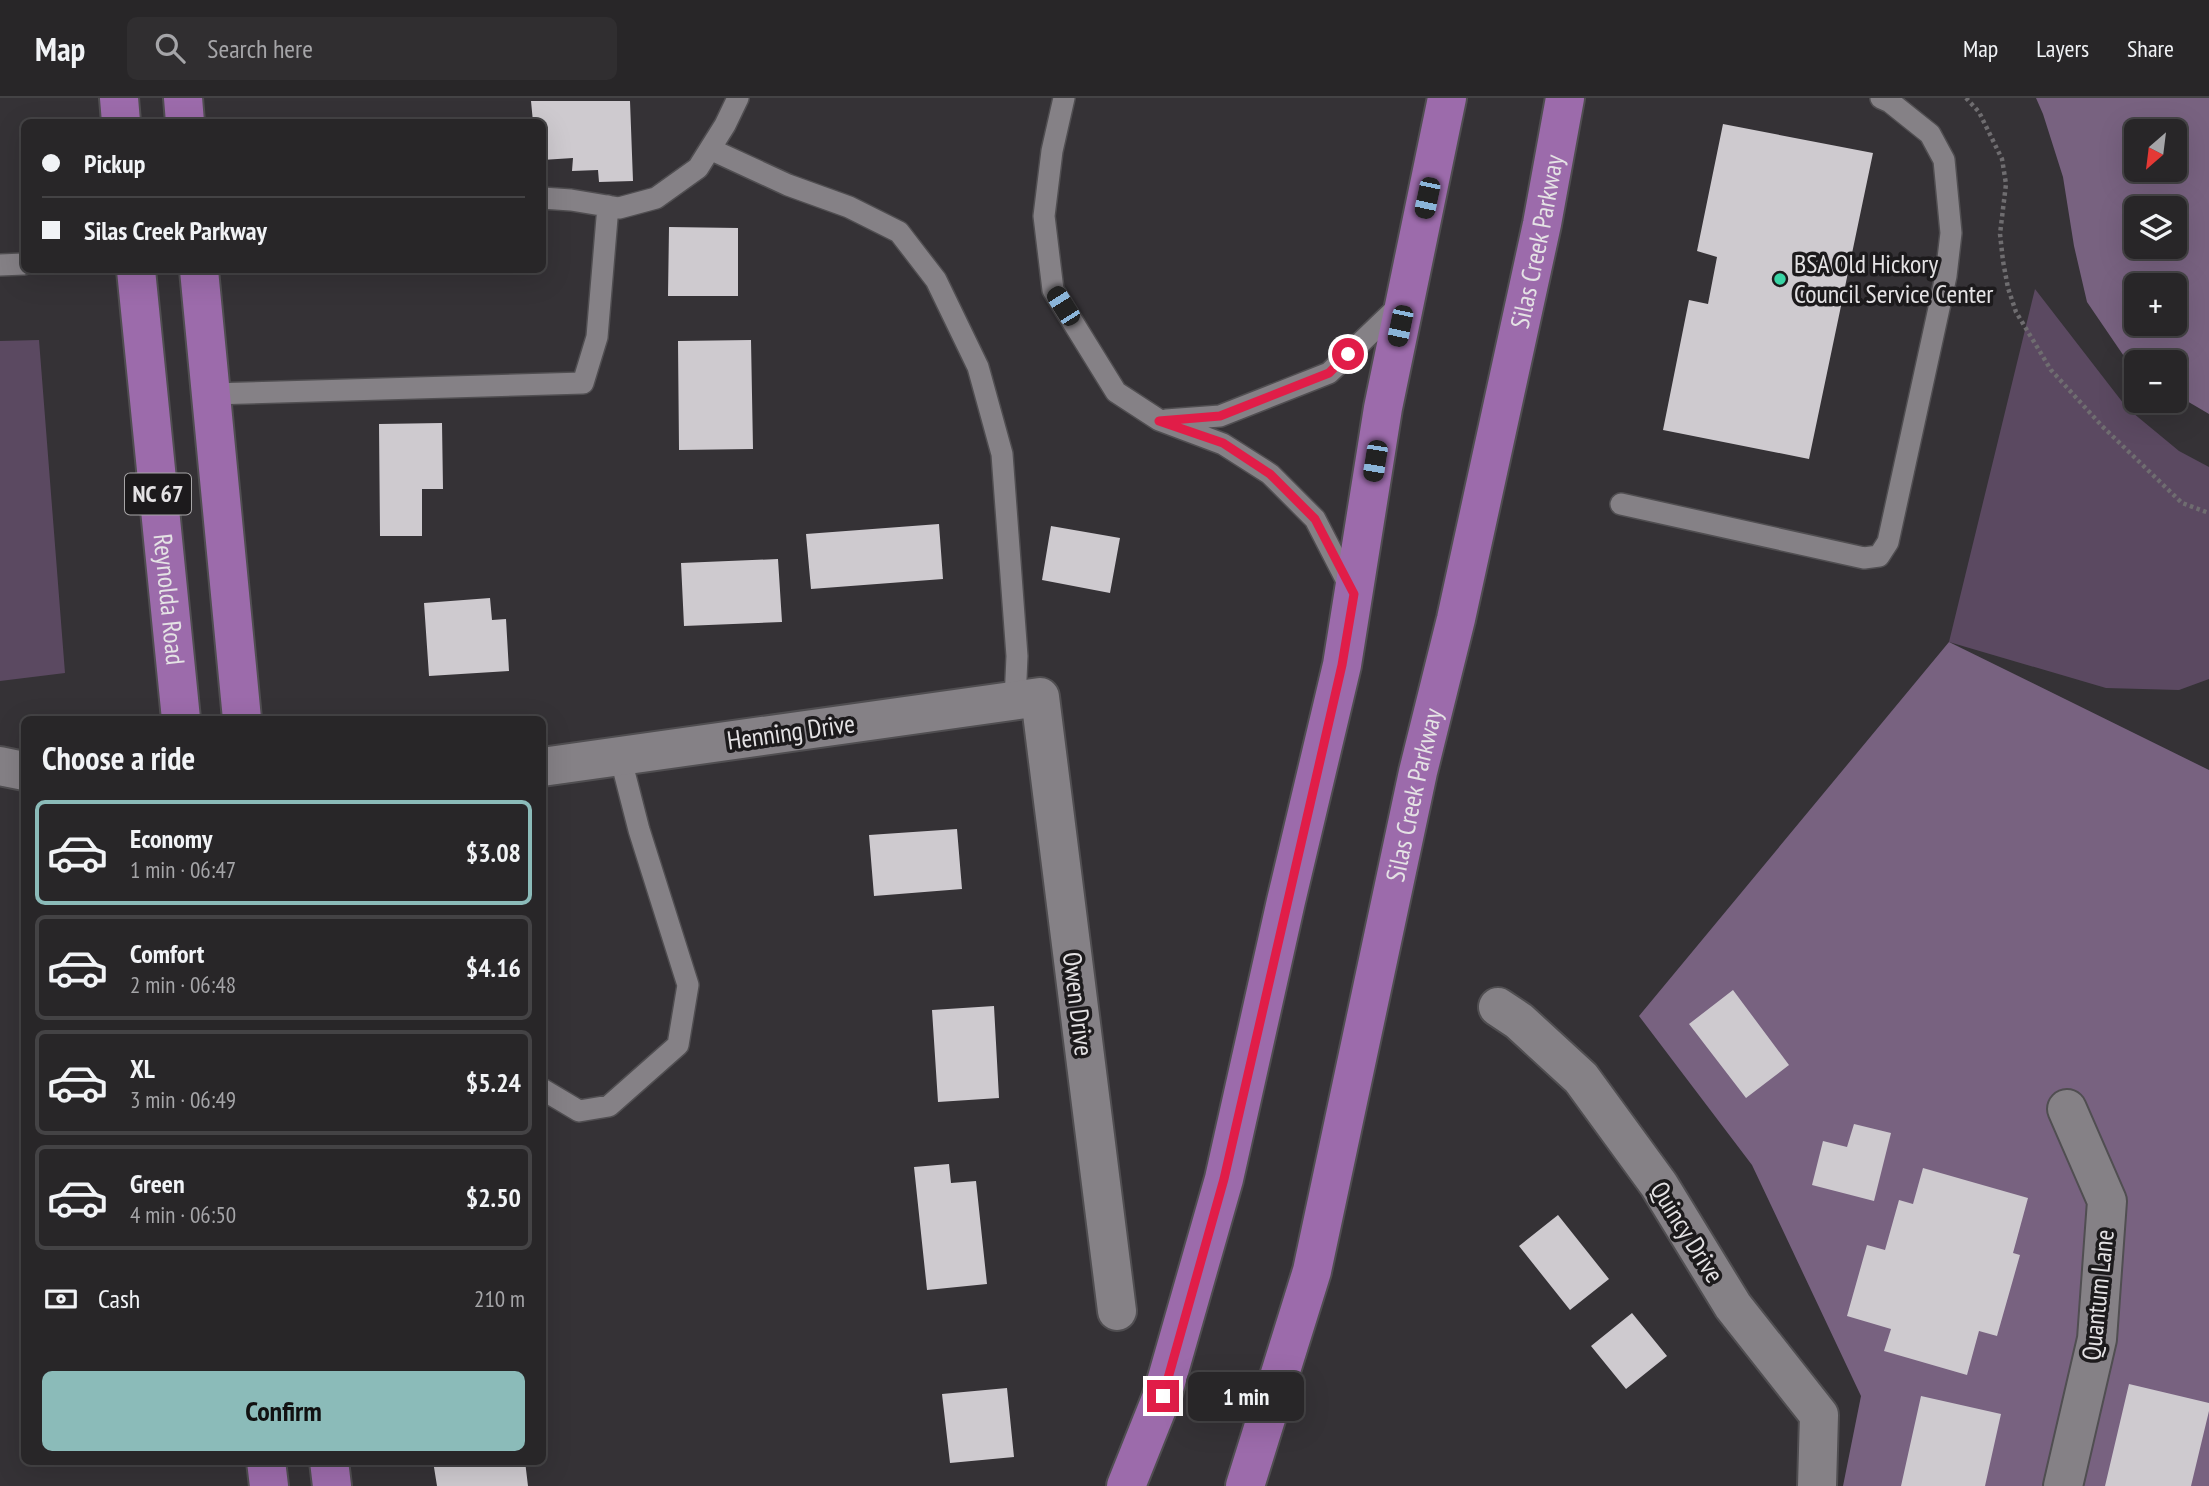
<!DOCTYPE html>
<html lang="en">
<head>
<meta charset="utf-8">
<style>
  :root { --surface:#282628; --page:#302e30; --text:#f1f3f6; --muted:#a5a5a8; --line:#444345; --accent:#8bbbb9 }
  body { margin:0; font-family:"PT Sans Narrow",sans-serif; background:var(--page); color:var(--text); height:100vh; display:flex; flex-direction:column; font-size:26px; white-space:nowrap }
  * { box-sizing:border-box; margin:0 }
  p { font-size:23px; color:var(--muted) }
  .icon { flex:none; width:38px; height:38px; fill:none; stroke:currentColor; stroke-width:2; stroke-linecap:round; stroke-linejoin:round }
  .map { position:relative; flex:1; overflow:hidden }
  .side { position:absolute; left:21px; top:618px; width:525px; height:749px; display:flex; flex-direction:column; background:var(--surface); border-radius:10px; box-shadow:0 7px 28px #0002,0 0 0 2px var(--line) }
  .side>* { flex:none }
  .guide { position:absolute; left:21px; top:21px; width:525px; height:154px; border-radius:10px; box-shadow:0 7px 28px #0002,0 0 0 2px var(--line); display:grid; align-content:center; height:154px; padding:0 21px; background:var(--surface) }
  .needle { width:46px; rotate:208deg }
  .fabs { position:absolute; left:2124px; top:21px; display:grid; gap:14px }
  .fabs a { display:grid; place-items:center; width:63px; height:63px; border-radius:10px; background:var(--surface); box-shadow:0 7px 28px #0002,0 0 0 2px var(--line); font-size:35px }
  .end { position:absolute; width:32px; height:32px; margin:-16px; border:9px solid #e11d48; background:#fff; box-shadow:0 0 0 4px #fff }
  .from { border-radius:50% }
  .bubble { position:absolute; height:49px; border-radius:10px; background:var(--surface); box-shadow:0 7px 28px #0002,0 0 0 2px var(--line); font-size:23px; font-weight:600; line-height:49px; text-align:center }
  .car { position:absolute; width:21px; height:42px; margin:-21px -10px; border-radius:9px; box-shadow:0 0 5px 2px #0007; background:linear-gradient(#222 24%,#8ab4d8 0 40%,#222 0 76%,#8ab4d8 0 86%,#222 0) }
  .guide b { display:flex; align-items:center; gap:24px; height:66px; font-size:26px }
  .guide b+b { border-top:2px solid var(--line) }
  .guide i { width:18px; height:18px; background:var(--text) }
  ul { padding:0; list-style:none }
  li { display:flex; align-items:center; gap:21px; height:105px; margin:0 14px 10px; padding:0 7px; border:4px solid var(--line); border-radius:10px }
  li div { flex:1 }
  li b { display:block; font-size:26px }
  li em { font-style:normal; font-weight:600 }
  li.selected { border-color:var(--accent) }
  li>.icon { width:63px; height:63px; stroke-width:1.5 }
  h2 { padding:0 21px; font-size:32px; line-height:84px }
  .pay { display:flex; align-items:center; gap:18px; height:77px; padding:0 21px; font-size:26px }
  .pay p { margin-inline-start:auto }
  .action { display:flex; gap:14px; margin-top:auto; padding:14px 21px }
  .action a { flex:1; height:80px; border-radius:10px; background:var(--accent); color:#111; font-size:28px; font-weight:600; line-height:80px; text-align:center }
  header { display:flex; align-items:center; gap:42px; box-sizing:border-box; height:98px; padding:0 35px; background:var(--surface); border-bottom:2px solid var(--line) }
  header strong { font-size:33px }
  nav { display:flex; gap:38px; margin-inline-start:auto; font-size:24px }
  .search { width:490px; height:63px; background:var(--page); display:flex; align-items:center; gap:18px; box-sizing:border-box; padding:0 24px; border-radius:10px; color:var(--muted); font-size:26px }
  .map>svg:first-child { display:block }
  .green { fill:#5b4961 }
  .forest { fill:#786280; fill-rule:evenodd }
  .building { fill:#cecacf }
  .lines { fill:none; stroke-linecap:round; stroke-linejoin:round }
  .lane-casing { stroke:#504e51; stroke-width:24 }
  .street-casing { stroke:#504e51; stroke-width:42 }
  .primary-casing { stroke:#504e51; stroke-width:42 }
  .path { stroke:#6f6d70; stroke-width:4.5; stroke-dasharray:3.5 3.5; stroke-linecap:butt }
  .lane { stroke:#858186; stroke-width:21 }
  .street { stroke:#858186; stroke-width:38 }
  .primary { stroke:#9c6bab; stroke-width:38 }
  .route { stroke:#e11d48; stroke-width:9 }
  .poi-dot { fill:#3ad4a5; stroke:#1c1a1c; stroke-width:2.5 }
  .labels { text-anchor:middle; stroke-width:7; stroke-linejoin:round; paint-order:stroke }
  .shield { fill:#1c1a1c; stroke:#a8a6a8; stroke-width:2 }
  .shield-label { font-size:24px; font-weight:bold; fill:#e4e2e4 }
  .street-label { font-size:26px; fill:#e4e2e4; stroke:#1c1a1c }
  .poi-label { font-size:26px; fill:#e4e2e4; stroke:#1c1a1c; text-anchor:start }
</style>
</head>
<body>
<header>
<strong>Map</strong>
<div class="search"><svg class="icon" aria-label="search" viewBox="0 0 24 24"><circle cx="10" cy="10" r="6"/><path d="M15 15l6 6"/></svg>Search here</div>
<nav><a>Map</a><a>Layers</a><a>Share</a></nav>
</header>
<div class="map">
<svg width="2209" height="1388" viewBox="0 0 2209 1388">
  <rect width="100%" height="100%" fill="#353236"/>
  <path class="green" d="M2035 191 2127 310 2179 353 2209 369V581L2179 592 2106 590 1949 544Z
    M39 242 65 575 0 583V243Z"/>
  <path class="forest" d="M2036 0H2209V316L2175 296V264H2137V273L2132 270 2087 204 2074 148 2063 79 2043 16ZM2137 33H2175V72H2137ZM2137 110H2175V149H2137ZM2137 187H2175V226H2137Z
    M1949 544 2209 672V1388H1843L1861 1298 1752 1067 1639 918Z"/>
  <path class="building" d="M531 3H630L633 83 599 84 598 72 572 73 573 60 542 62V24H533Z
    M1723 26 1873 55 1809 361 1663 332 1689 202 1708 206 1717 159 1697 153Z
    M669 129 738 130V198H668Z
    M751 242 753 351 679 352 678 243Z
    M442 325 443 391H422V438H380L379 326Z
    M939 426 943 481 811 491 806 436Z
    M1051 428 1120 440 1110 495 1042 482Z
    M778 461 782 524 684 528 681 465Z
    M490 500 492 522 506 521 509 573 429 578 424 505Z
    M957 731 962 791 874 798 869 737Z
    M1733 892 1789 967 1746 1000 1689 926Z
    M994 908 999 1000 938 1004 932 912Z
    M1854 1026 1891 1035 1874 1103 1812 1087 1823 1043 1847 1049Z
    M949 1066 951 1085 976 1083 987 1186 927 1192 914 1069Z
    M1923 1070 2028 1100 2013 1155 2020 1157 1997 1238 1979 1233 1967 1277 1884 1253 1891 1231 1847 1218 1867 1147 1885 1152 1899 1102 1913 1106Z
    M1558 1117 1609 1181 1570 1212 1519 1148Z
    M1632 1215 1667 1258 1626 1291 1591 1248Z
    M2129 1286 2209 1305V1313L2191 1388H2105Z
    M1007 1290 1014 1359 950 1365 942 1296Z
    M1921 1298 2001 1316 1985 1388H1901Z
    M433 1363H525L528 1388H437Z"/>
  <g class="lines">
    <g class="lane-casing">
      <path id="lane" d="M1064 0 1052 53 1044 118 1053 192 1116 294 1159 322 1223 346 1270 376 1315 421 1351 491
        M710 51 788 87 849 109 899 134 936 182 978 269 1002 356 1017 558 1015 603
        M542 100 571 102 619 110 656 100 698 70 725 27 738 0
        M0 167 24 166
        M211 296 583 285 597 239 608 108
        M1166 322 1220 318 1329 275 1402 205
        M1621 406 1864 460 1879 458 1888 444 1946 178 1951 135 1944 62 1930 36 1890 4 1881 0
        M542 991 579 1013 609 1008 678 947 688 887 639 732 620 658"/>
    </g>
    <g class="street-casing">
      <path id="street" d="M0 668 24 673
        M542 669 1040 599 1117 1213
        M1498 909 1519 923 1581 980 1659 1087 1733 1208 1819 1317 1817 1388
        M2063 1388 2097 1241 2107 1103 2067 1011"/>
    </g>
    <g class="primary-casing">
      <g id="primary">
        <path d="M119 0 121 24"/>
        <path d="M183 0 185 24"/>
        <path id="s1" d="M136 172 181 621"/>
        <path d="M199 172 242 621"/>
        <path d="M266 1363 269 1388"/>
        <path d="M329 1363 332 1388"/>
        <path d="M1126 1388 1162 1298 1224 1081 1286 803 1342 567 1383 310 1447 0"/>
        <path id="s2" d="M1245 1388 1312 1173 1418 674 1456 521 1542 126 1565 0"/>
      </g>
    </g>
    <path class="path" d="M1966 0 1979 14 2002 61 2006 86 2000 136 2003 163 2008 190 2016 214 2051 272 2102 328 2182 405 2209 415"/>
    <use href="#lane" class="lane"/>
    <use href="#street" class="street"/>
    <use href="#primary" class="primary"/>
  </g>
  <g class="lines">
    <path class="route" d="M1163 1298 1224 1081 1342 567 1354 496 1315 421 1270 376 1223 345 1159 323 1220 318 1329 275 1348 256"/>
  </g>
  <circle class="poi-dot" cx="1780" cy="181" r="7"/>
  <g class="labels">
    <rect class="shield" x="125" y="375.5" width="66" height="41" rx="5"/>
    <g class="shield-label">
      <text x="158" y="404">NC 67</text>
    </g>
    <g class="street-label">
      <text dy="9" stroke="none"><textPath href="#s2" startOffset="1279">Silas Creek Parkway</textPath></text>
      <text dy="9" stroke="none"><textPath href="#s1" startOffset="331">Reynolda Road</textPath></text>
      <text transform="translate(791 634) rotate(-8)" y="9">Henning Drive</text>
      <text dy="9" stroke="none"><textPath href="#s2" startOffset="712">Silas Creek Parkway</textPath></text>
      <text transform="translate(1078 906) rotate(83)" y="9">Owen Drive</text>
      <text transform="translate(1687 1134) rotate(58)" y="9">Quincy Drive</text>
      <text transform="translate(2098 1197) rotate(-84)" y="9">Quantum Lane</text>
    </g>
    <g class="poi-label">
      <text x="1794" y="175">BSA Old Hickory<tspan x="1794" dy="30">Council Service Center</tspan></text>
    </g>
  </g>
</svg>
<div class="fabs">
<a><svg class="needle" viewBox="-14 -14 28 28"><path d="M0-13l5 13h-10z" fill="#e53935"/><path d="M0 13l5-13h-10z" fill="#a5a5a8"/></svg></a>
<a><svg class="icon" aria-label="layers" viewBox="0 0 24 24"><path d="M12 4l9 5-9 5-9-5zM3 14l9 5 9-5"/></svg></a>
<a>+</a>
<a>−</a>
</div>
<i class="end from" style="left:1348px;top:256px"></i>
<i class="end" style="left:1163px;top:1298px"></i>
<div class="bubble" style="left:1188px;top:1274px;width:116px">1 min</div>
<i class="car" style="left:1427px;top:100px;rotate:192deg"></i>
<i class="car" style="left:1063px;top:208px;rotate:328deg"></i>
<i class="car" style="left:1400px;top:228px;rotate:192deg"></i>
<i class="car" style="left:1375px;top:363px;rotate:189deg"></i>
<div class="guide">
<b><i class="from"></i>Pickup</b>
<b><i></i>Silas Creek Parkway</b>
</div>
<section class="side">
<h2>Choose a ride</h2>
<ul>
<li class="selected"><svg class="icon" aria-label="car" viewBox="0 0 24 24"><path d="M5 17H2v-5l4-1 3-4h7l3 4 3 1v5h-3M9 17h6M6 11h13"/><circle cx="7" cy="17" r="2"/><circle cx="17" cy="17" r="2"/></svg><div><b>Economy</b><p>1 min · 06:47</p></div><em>$3.08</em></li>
<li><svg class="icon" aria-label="car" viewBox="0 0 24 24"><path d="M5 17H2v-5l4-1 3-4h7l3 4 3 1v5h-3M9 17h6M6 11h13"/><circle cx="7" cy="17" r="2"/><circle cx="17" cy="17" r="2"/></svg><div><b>Comfort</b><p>2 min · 06:48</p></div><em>$4.16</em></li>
<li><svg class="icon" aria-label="car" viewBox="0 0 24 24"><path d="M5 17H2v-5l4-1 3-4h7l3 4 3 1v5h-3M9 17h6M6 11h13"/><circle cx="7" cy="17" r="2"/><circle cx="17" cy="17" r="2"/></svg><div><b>XL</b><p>3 min · 06:49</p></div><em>$5.24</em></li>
<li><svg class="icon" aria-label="car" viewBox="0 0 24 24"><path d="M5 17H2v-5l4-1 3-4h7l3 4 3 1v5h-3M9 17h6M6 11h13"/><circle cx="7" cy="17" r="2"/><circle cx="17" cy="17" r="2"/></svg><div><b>Green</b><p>4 min · 06:50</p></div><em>$2.50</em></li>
</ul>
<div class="pay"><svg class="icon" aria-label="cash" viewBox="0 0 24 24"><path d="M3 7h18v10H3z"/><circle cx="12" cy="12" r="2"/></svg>Cash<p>210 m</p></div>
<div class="action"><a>Confirm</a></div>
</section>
</div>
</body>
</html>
